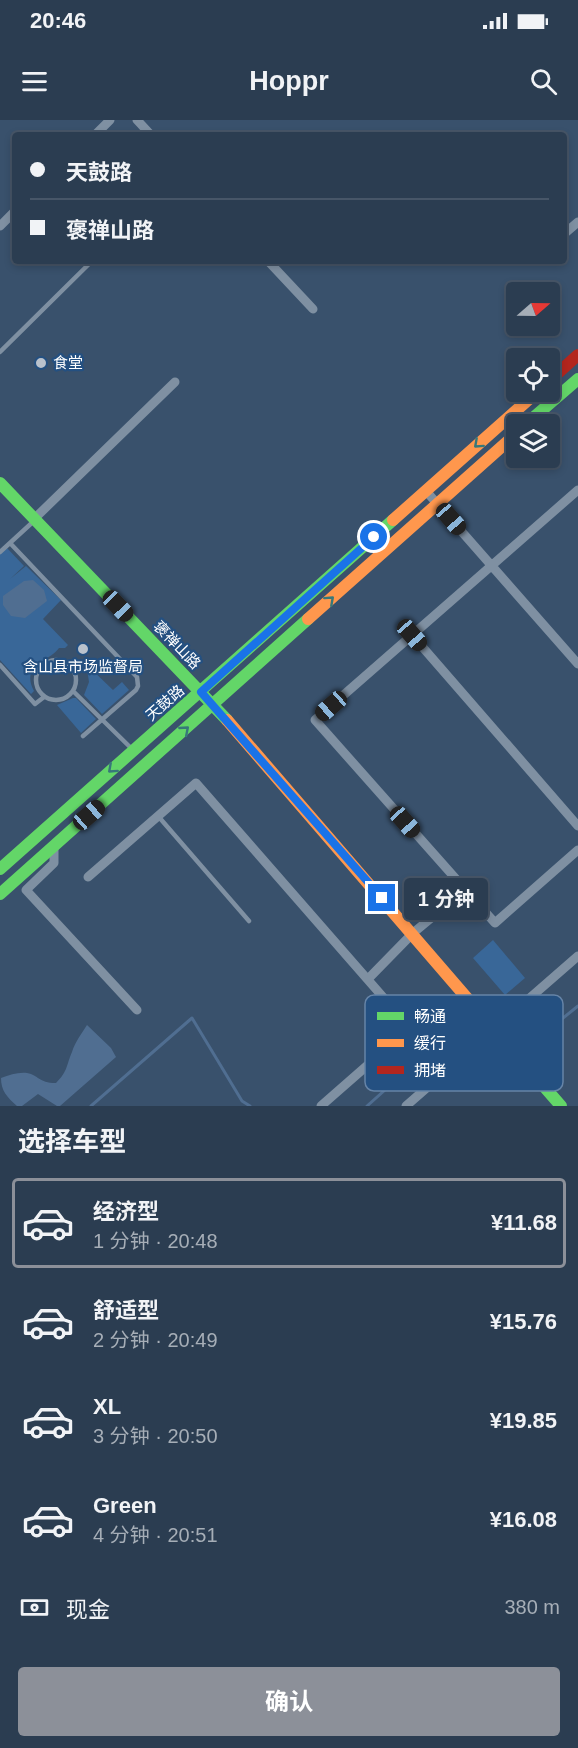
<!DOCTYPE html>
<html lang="zh">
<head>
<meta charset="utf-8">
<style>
  :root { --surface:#2b3d51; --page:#334458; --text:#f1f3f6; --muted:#a6aeb7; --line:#475668; --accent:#8c9099 }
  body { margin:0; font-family:Arial,"Noto Sans SC",sans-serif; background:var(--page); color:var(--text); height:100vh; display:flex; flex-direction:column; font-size:22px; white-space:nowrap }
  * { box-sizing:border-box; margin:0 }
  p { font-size:20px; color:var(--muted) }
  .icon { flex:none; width:33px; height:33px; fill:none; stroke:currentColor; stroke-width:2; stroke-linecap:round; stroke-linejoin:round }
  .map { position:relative; height:986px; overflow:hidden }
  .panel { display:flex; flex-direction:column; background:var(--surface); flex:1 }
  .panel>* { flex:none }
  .banner { position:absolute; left:12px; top:12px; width:555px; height:132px; border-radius:6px; box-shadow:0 3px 9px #0003,0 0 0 2px var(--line); display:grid; align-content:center; height:132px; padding:0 18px; background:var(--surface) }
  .needle { width:39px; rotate:70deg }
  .controls { position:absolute; left:506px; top:162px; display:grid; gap:12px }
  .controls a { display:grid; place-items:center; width:54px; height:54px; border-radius:6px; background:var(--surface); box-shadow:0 3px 9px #0003,0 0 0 2px var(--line); font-size:30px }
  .end { position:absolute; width:27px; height:27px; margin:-14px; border:8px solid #1a73e8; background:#fff; box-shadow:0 0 0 3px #fff }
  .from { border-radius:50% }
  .bubble { position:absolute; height:42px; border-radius:6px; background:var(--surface); box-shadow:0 3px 9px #0003,0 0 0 2px var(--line); font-size:20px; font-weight:700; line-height:42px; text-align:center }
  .car { position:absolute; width:18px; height:36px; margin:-18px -9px; border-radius:8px; box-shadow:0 0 4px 2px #0007; background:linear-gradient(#222 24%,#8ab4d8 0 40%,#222 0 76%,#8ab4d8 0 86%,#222 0) }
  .banner b { display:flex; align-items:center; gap:21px; height:57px; font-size:22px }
  .banner b+b { border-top:2px solid var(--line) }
  .banner i { width:15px; height:15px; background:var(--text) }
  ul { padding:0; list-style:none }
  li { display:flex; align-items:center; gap:18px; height:90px; margin:0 12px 9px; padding:0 6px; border:3px solid transparent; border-radius:6px }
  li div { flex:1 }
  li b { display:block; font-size:22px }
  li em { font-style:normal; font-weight:700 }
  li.selected { border-color:var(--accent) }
  li>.icon { width:54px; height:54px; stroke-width:1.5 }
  h2 { padding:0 18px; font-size:27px; line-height:72px }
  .pay { display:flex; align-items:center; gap:15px; height:66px; padding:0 18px; font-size:22px }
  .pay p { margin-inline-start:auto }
  .primary-button { display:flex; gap:12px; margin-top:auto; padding:12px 18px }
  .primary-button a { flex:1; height:69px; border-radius:6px; background:var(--accent); color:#fff; font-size:24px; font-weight:700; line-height:69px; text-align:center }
  .status { display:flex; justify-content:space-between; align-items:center; height:42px; padding:0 30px; background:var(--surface); direction:ltr }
  .status svg { height:16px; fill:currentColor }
  header { display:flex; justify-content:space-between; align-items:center; height:78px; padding:0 18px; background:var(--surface); font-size:27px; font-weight:700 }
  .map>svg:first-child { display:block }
  .green { fill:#396798 }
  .water { fill:#506e91 }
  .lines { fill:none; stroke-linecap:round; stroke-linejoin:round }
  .stream { stroke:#506e91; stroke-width:3 }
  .lane { stroke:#7f90a2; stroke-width:4.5 }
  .street { stroke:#7f90a2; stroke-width:9 }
  .fast { stroke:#63d668; stroke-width:12 }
  .slow { stroke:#ff974d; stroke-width:12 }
  .jam { stroke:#b3261e; stroke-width:12 }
  .oneway { stroke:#37787a }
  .route { stroke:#1a73e8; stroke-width:8 }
  .poi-dot { fill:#bac2cc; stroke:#245081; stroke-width:2 }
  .labels { text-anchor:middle; stroke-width:4.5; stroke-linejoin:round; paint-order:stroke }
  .poi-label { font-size:15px; fill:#fff; stroke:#245081; text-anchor:start }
  .street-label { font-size:15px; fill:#fff; stroke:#245081 }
  .key { fill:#245081; stroke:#6684a7; stroke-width:1.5 }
  .key-label { font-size:16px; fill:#fff }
</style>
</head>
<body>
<div class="status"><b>20:46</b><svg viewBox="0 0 49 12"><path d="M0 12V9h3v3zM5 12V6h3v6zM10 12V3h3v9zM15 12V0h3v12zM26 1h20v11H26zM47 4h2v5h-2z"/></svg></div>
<header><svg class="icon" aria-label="menu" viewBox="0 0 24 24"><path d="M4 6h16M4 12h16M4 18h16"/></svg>Hoppr<svg class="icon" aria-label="search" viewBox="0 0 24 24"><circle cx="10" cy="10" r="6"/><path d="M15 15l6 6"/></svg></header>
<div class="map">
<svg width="578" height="986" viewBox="0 0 578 986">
  <rect width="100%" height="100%" fill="#39516c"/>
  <path class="green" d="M7 428 24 446 10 459 26 446 61 480 43 499 68 525 65 528H59C49 542 20 545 34 571L31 574 0 540V434Z
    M88 546 113 570 122 562 129 570 102 594 84 575 89 562 87 549Z
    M73 578H76L96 599 81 613 57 585Z
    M493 820 525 858 505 875 473 838Z"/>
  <path class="water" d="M33 460 44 470 47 481 25 498 11 496 3 485V476L24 461Z
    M87 905 111 928 116 937 60 986H57L38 974 22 986H17C7 977 1 971 1 958 10 955 18 952 27 953 39 955 38 963 56 963 68 951 66 946 72 932 75 922 82 913 87 905Z"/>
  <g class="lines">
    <path class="stream" d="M534 897 545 912
      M537 919 578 886
      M91 986 192 898 242 981 250 986
      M367 986 442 919H462"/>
    <path class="lane" d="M0 232 92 141
      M10 423 137 557 138 566 136 570 83 616
      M0 432 35 400
      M36 560a20 20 0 1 1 40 0a20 20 0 1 1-40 0Z
      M0 545 35 584 44 577
      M73 571 133 630
      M158 696 249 801"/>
    <path class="street" d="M137 0 151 15
      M95 15 110 0
      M0 106 15 91
      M564 114 578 102
      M268 141 313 189
      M578 370 315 600 495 803 578 730
      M426 371 578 544
      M34 399 175 262
      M412 515 578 706
      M54 726V743L26 770 137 890
      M88 757 196 663 410 908 321 986
      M368 859 413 813 465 770
      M406 986 578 836"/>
    <path class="fast" d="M526 304 578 259
      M0 363 227 600
      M0 749 393 400
      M0 774 308 499
      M479 892 561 986"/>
    <path class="slow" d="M393 400 537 272
      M308 499 516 314
      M227 600 479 892"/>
    <path class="jam" d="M549 261 578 235"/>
  </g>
  <defs><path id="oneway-chevron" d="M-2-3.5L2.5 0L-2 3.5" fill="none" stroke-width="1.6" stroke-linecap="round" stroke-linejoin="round" transform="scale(1.5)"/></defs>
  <g class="oneway">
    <use href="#oneway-chevron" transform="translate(478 324) rotate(138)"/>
    <use href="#oneway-chevron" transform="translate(330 480) rotate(-42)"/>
    <use href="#oneway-chevron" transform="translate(185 610) rotate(-41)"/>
    <use href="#oneway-chevron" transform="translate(112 649) rotate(138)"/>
  </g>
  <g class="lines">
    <path class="route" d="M374 417 201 572 382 778"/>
  </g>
  <g class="poi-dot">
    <circle cx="41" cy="243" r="6"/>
    <circle cx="83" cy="529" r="6"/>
  </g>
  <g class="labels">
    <g class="poi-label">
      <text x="53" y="248">食堂</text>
      <text x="83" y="552" text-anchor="middle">含山县市场监督局</text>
    </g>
    <g class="street-label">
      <text transform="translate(177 525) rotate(46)" y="5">褒禅山路</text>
      <text transform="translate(165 583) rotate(-41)" y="5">天鼓路</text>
    </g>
  </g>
  <rect x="365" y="875" width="198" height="96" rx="9" class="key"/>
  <rect x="377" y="892" width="27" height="8" fill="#63d668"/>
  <rect x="377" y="919" width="27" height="8" fill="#ff974d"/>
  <rect x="377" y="946" width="27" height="8" fill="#b3261e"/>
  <g class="key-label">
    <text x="414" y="902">畅通</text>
    <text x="414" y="929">缓行</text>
    <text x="414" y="956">拥堵</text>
  </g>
</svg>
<div class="controls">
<a><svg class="needle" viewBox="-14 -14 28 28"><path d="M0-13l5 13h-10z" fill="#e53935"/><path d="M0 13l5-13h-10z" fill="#a6aeb7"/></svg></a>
<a><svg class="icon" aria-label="locate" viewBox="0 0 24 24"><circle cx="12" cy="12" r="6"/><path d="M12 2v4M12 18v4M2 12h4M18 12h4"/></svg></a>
<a><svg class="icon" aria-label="layers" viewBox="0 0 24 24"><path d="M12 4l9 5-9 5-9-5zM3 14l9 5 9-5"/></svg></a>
</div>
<i class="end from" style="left:374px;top:417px"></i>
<i class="end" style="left:382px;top:778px"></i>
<div class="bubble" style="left:404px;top:758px;width:84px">1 分钟</div>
<i class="car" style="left:451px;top:399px;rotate:139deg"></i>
<i class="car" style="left:118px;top:486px;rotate:136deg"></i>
<i class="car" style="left:412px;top:515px;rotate:139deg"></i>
<i class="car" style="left:331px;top:586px;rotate:229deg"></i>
<i class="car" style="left:89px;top:695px;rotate:49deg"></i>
<i class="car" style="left:405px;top:702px;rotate:138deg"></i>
<div class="banner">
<b><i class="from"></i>天鼓路</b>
<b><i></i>褒禅山路</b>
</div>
</div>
<section class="panel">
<h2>选择车型</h2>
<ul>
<li class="selected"><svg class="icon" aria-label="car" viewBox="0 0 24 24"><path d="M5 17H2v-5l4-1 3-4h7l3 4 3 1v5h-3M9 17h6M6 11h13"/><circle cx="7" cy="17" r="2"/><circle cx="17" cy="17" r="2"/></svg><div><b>经济型</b><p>1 分钟 · 20:48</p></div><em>¥11.68</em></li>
<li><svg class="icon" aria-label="car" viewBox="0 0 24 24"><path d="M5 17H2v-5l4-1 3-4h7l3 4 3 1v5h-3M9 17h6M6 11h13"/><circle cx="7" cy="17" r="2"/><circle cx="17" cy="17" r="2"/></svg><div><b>舒适型</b><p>2 分钟 · 20:49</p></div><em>¥15.76</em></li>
<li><svg class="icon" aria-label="car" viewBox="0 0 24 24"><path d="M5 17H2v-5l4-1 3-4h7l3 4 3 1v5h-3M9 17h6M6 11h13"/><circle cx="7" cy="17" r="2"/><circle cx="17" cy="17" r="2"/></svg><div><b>XL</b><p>3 分钟 · 20:50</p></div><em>¥19.85</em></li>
<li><svg class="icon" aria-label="car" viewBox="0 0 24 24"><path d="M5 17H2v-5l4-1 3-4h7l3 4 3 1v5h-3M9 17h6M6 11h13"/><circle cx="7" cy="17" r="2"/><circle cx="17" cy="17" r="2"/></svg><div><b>Green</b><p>4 分钟 · 20:51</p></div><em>¥16.08</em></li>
</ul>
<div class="pay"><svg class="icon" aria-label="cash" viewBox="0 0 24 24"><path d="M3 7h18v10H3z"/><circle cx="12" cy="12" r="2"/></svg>现金<p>380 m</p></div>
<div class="primary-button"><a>确认</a></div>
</section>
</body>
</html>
